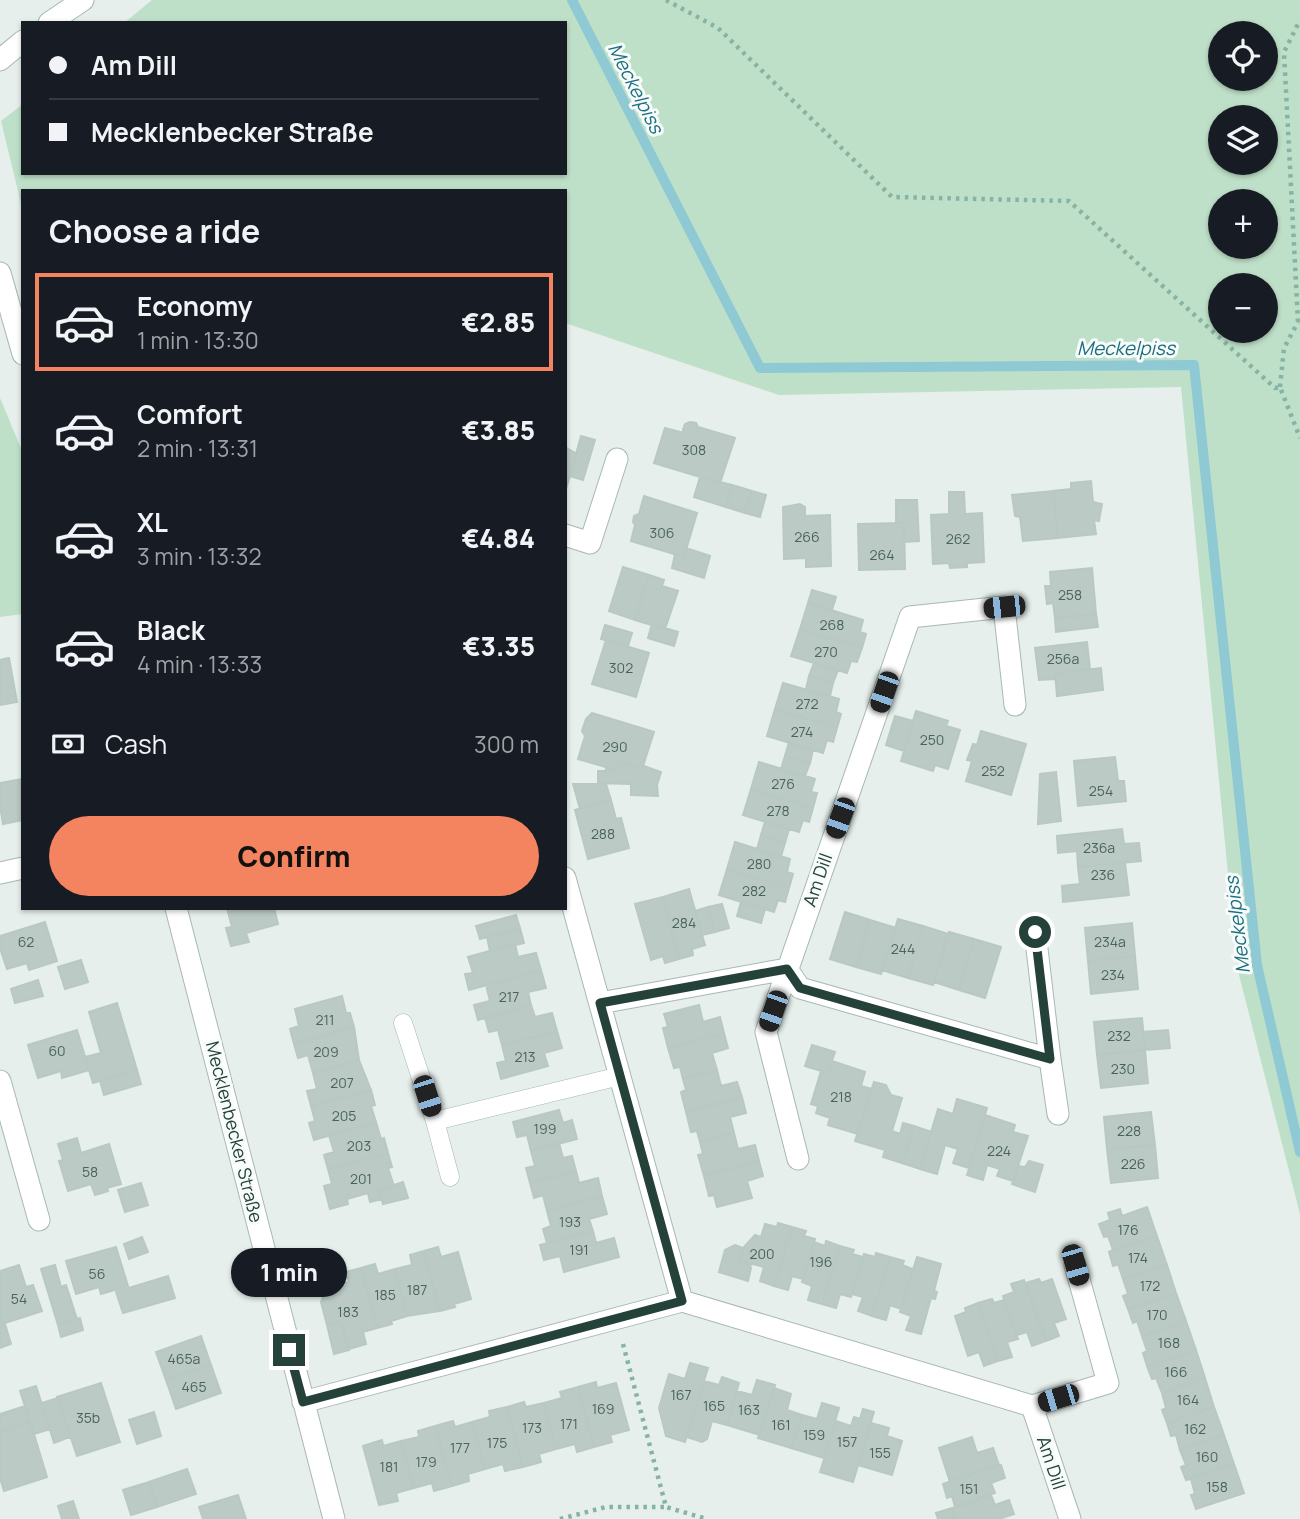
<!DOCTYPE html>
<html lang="en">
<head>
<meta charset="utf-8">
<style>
  :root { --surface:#171b24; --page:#20242c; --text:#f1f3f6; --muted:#9ea1a6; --line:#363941; --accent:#f4845f }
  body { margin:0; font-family:Manrope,sans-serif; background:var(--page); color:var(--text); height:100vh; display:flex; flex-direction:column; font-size:26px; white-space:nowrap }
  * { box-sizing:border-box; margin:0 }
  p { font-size:23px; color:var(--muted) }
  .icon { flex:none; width:38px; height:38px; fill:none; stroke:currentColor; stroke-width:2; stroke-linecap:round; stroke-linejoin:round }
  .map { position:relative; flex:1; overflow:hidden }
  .drawer { position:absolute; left:21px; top:189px; width:546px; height:721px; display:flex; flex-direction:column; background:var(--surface); border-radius:0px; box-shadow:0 2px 5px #0004 }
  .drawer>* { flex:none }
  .top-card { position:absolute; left:21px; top:21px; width:546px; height:154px; border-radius:0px; box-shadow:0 2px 5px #0004; display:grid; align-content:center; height:154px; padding:0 28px; background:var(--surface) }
  .fabs { position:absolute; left:1208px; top:21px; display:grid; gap:14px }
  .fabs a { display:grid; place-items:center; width:70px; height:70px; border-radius:50%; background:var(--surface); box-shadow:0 2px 5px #0004; font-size:35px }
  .end { position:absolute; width:32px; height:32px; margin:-16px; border:9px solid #24423a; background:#fff; box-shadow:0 0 0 4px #fff }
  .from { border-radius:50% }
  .bubble { position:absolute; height:49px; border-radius:24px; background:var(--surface); box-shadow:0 2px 5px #0004; font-size:23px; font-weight:800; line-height:49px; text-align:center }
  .car { position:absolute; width:21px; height:42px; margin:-21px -10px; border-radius:9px; box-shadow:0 0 5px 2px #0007; background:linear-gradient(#222 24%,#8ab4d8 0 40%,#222 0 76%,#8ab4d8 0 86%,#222 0) }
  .top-card b { display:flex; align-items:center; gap:24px; height:66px; font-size:26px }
  .top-card b+b { border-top:2px solid var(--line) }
  .top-card i { width:18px; height:18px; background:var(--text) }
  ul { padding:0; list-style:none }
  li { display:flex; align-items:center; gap:21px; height:98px; margin:0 14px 10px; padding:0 14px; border:4px solid transparent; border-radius:0px }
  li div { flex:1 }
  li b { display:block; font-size:26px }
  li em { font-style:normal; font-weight:800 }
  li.selected { border-color:var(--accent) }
  li>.icon { width:63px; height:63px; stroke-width:1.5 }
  h2 { padding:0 28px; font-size:32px; line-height:84px }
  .pay { display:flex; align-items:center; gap:18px; height:77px; padding:0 28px; font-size:26px }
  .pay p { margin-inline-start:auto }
  .action { display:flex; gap:14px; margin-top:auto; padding:14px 28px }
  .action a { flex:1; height:80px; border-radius:42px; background:var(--accent); color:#111; font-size:28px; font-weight:800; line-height:80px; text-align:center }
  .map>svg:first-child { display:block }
  .green { fill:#bfe0c8; fill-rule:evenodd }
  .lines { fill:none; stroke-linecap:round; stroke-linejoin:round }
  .stream { stroke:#8ec9d4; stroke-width:10 }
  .building { fill:#bbcac4; stroke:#b8c9c2; stroke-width:2 }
  .lane-casing { stroke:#a8b8b2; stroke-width:19 }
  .street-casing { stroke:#a8b8b2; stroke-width:23 }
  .path { stroke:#86b3a5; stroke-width:4.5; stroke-dasharray:3.5 5; stroke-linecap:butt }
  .lane { stroke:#fff; stroke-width:18 }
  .street { stroke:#fff; stroke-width:21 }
  .route { stroke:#24423a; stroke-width:9 }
  .labels { text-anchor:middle; stroke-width:6; stroke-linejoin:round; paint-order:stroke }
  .number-label { font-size:14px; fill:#4a645c }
  .street-label { font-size:18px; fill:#24423a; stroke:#f7fbf9 }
  .water-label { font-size:19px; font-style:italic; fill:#1c6f80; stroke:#f7fbf9 }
</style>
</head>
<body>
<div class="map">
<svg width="1300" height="1519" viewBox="0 0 1300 1519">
  <rect width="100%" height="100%" fill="#e6efeb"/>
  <path class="green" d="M152 0H1300V1214L1237 967 1181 387 779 395 565 323V191H23V212L1 121 23 104V173H565V23H124ZM1220 33H1265V79H1220ZM1220 117H1265V163H1220ZM1220 201H1265V247H1220ZM1220 285H1265V331H1220Z
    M0 398 23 453V614L0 617Z"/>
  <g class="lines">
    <path class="stream" d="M572 0 760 368 1194 365 1257 965 1300 1152"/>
  </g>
  <path class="building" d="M690 422 696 423 698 427 735 438 720 483 654 463 665 428 684 433 683 430 685 424Z
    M581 436 595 440 583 480 570 476Z
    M565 447 577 454 565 492Z
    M700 477 732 485 726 507 694 497Z
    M1091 481 1093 502 1102 504 1099 521 1094 520 1096 534 1058 538 1053 491 1071 489V483Z
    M732 485 752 491 745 513 726 507Z
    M752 491 766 495 760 517 745 513Z
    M1053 491 1058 538 1023 541 1020 517 1015 516 1012 495Z
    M949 492H964L965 514 982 513 984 562 967 563V567L950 568 949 563 933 564 931 515 949 514Z
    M644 496 697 513 684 557 631 541 635 525 633 522 634 516 639 514Z
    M896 500H917L919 541 904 542V523H896Z
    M800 504 805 507V516L830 515 831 566 806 567V558L784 559 783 507Z
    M904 523 905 569 859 570 858 524Z
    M686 548 710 556 704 578 672 568 675 554 684 557Z
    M623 567 649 575 635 620 609 611Z
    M1092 568 1096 614 1055 618 1053 603 1047 604 1045 586H1051L1050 572Z
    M649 575 664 580 662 586 678 591 665 629 635 620Z
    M812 590 836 597 832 610 808 603Z
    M808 603 863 620 860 632 866 634 862 648 800 629Z
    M1096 614 1098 627 1056 632 1055 618Z
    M652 624 678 632 674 646 648 638Z
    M605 625 632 633 628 646 601 639Z
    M800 629 862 648 857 662 851 661 847 673 791 656Z
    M606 640 649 653 636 697 592 684Z
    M1087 642 1090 669 1055 673V679L1039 680 1035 648Z
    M9 658 17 702 0 705V660Z
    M814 663 838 670 833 683 809 676Z
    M1101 668 1103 690 1057 696 1055 673Z
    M809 676 833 683 830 696 806 689Z
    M783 683 839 699 836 712 841 714 837 728 775 709Z
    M775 709 837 728 833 742 827 740 823 753 767 736Z
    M916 711 948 721 946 726 960 730 948 769 935 765 933 771 901 761Z
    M592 713 654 732 642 769 619 762 616 770 578 759 585 736 582 731 586 719Z
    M895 716 913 721 904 751 886 745Z
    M981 731 1026 744 1011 795 966 781 972 761 967 760 973 744 977 745Z
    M789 742 813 750 810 763 785 756Z
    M785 756 810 763 805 776 781 769Z
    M1115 757 1118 781H1124L1126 801 1078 806 1074 761Z
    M619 762 642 769 644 766 661 772 657 785 658 796 631 795V784L598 783V771H605L607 767 616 770Z
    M759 762 815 779 811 792 817 793 813 808 751 789Z
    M1056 772 1061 821 1038 824 1040 774Z
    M23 779V820L3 824 0 806V783Z
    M573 784H606L611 800 580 809Z
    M751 789 813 808 809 822 803 820 799 832 743 815Z
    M611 800 616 819 621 818 629 848 588 859 575 810Z
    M765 822 789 829 785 843 761 835Z
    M1122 829 1124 844 1139 843 1141 861 1078 867 1077 851 1058 853 1057 836Z
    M761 835 785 843 781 856 757 849Z
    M735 842 790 859 787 872 793 874 789 888 727 869Z
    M1125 863 1129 895 1063 902 1062 886 1080 884 1078 867Z
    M727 869 789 888 785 902 778 900 774 912 719 895Z
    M689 889 705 945 692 949 693 955 679 959 663 897Z
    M663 897 679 959 665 963 663 956 651 960 635 904Z
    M741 902 765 909 761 923 737 916Z
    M722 904 729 928 715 932 708 907Z
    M708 907 715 932 702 935 695 911Z
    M227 908H274L278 924 246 933 249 942 231 946 226 928 232 927Z
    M845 912 870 920 856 967 830 959Z
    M516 915 520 928 480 939 476 926Z
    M898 919 923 926 908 978 882 970Z
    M870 920 896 928 881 974 856 967Z
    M45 922 57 961 29 970 27 963 7 969 0 948V936Z
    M1132 923 1135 956 1088 961 1085 928Z
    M923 926 948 934 933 985 908 978Z
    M520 928 524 943 490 951 487 937Z
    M949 932 974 939 959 990 934 982Z
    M974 939 1001 947 985 998 959 990Z
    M515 944 518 957 536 953 541 970 469 990 465 974 473 973 468 957Z
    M1135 956 1138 989 1091 994 1088 961Z
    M81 960 88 982 65 989 58 967Z
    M541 970 546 988 528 992 531 1005 478 1020 474 1005 490 1001 486 985Z
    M38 980 43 996 15 1003 11 989Z
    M342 996 346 1013H350L354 1027 294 1044 290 1029 299 1026 295 1009Z
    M117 1003 137 1070 93 1083 85 1057 101 1053 89 1012Z
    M531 1005 535 1017 552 1013 557 1031 502 1045 498 1030 489 1032 485 1018Z
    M699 1005 703 1022 720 1017 724 1033 668 1048 663 1028 668 1027 664 1014Z
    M1142 1018 1145 1050 1097 1055 1094 1022Z
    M354 1027 359 1060 313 1073 308 1055 298 1058 294 1044Z
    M77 1030 89 1070 62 1078 61 1071 38 1078 28 1045Z
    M1168 1030 1170 1048 1145 1050 1143 1032Z
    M557 1031 562 1048 544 1053 548 1066 501 1079 497 1063 506 1061 502 1045Z
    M724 1033 728 1048 712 1053 717 1070 683 1079 680 1067 674 1068 668 1048Z
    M812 1045 835 1052 828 1073 805 1066Z
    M1145 1050 1148 1083 1101 1088 1097 1055Z
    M359 1060 371 1090 311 1106 307 1091 317 1089 313 1073Z
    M832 1061 865 1072 861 1086 872 1089 858 1134 828 1125 830 1118 816 1113 818 1106 811 1104 821 1071 828 1073Z
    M137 1070 141 1084 104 1095 100 1081Z
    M717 1070 721 1086 737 1082 742 1097 686 1112 681 1092 686 1090 683 1079Z
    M874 1082 886 1085 891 1095 902 1098 892 1131 900 1134 903 1123 914 1126 902 1163 883 1157 885 1150 855 1141Z
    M371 1090 375 1105 371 1106 376 1122 314 1140 309 1123 315 1121 311 1106Z
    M742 1097 746 1113 730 1117 734 1133 700 1142 697 1131 691 1132 686 1112Z
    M957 1099 987 1108 969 1168 953 1163 958 1149 945 1145 937 1174 920 1169 938 1109 953 1114Z
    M559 1110 563 1123 572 1120 577 1139 531 1151 527 1135 517 1137 513 1122Z
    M1151 1112 1155 1145 1107 1149 1104 1117Z
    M985 1115 1015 1125 1013 1132 1028 1136 1013 1181 997 1176 1000 1169 987 1165 983 1180 967 1175Z
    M376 1122 381 1139 384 1138 388 1153 328 1169 324 1155 334 1152 329 1135Z
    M914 1126 931 1132 920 1169 902 1163Z
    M734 1133 738 1149 755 1145 759 1161 704 1176 698 1155 703 1154 700 1142Z
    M77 1138 81 1153 109 1144 121 1184 107 1188 108 1191 95 1195 91 1184 68 1191 59 1161 63 1160 58 1144Z
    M559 1143 563 1158 572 1156 576 1171 530 1183 526 1168 535 1166 531 1151Z
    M1155 1145 1158 1178 1111 1183 1107 1149Z
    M388 1153 392 1167 388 1168 394 1186 379 1190 382 1199 370 1202 368 1193 347 1199 348 1204 330 1209 324 1186 332 1184 328 1169Z
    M759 1161 763 1176 747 1181 752 1198 717 1207 714 1195 709 1196 704 1176Z
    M1029 1161 1043 1165 1035 1192 1012 1184 1019 1166 1025 1167Z
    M576 1171 579 1183 598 1178 602 1196 547 1211 543 1195 534 1198 530 1183Z
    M403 1182 408 1198 383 1204 379 1190Z
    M141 1183 148 1205 125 1212 118 1190Z
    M602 1196 607 1214 589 1219 593 1231 547 1243 543 1229 551 1226 547 1211Z
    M1147 1207 1157 1236 1109 1252 1113 1250 1108 1236 1104 1237 1099 1224 1110 1220 1108 1213 1120 1209 1122 1216Z
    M778 1223 792 1227 774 1286 760 1281 764 1267 753 1264 750 1265 739 1260 743 1248 755 1235 761 1237 765 1224 777 1227Z
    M792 1227 806 1231 804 1236 815 1239 803 1279 792 1276 788 1290 774 1286Z
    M593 1231 596 1243 614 1238 619 1257 564 1272 560 1256 544 1260 540 1245Z
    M1157 1236 1167 1265 1123 1279 1118 1264 1113 1266 1109 1252Z
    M142 1237 148 1252 129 1259 124 1244Z
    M826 1241 840 1246 822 1304 808 1300 812 1286 802 1282 814 1242 825 1246Z
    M735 1245 743 1248 739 1260 748 1263 751 1268 748 1281 719 1272 725 1250Z
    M840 1246 854 1250 852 1254 863 1257 851 1297 840 1294 836 1308 822 1304Z
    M116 1247 128 1286 101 1294 99 1287 76 1294 66 1261Z
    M438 1247 441 1257 458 1252 471 1299 454 1304 455 1307 440 1311 424 1251Z
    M424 1251 440 1311 407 1316 395 1269 412 1265 410 1255Z
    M876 1253 890 1257 872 1316 858 1311 863 1297 852 1294 864 1254 875 1257Z
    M890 1257 904 1261 902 1265 913 1269 901 1309 890 1305 886 1320 872 1316Z
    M917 1257 941 1264 934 1291 937 1292 935 1299 931 1298 921 1334 906 1330 911 1316 900 1312Z
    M375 1264 378 1274 395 1269 407 1316 391 1321 392 1324 377 1328 361 1268Z
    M19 1265 26 1287 33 1285 42 1311 2 1324 0 1318V1271Z
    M55 1265 61 1287 66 1285 77 1319 58 1325 41 1269Z
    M1167 1265 1176 1293 1128 1309 1123 1296 1128 1294 1123 1279Z
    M361 1268 377 1328 363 1332 366 1344 349 1349 341 1321 327 1325 321 1302 323 1297 334 1295 332 1287 349 1282 346 1272Z
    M168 1276 175 1298 123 1313 116 1292Z
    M1039 1279 1041 1283 1052 1279 1066 1319 1054 1323 1059 1336 1046 1341 1026 1283Z
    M1024 1280 1046 1341 1032 1346 1027 1332 1017 1335 1003 1296 1014 1292 1011 1284Z
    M1176 1293 1186 1321 1142 1336 1137 1321 1133 1323 1128 1309Z
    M992 1299 994 1303 1004 1300 1018 1339 1007 1342 1012 1357 998 1361 978 1303Z
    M978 1303 998 1361 984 1366 979 1352 968 1356 955 1316 966 1312 965 1308Z
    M80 1318 83 1330 61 1337 58 1325Z
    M341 1321 349 1350 334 1354 327 1325Z
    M1186 1321 1196 1350 1147 1366 1143 1353 1147 1351 1142 1336Z
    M0 1323 5 1324 11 1344 0 1348Z
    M201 1336 211 1365 166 1380 156 1352Z
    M1196 1350 1205 1378 1162 1393 1156 1378 1152 1379 1147 1366Z
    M690 1363 708 1368 685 1442 666 1436 659 1408 669 1374 685 1379Z
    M211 1365 221 1393 176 1409 166 1380Z
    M722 1377 739 1383 727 1425 712 1421 707 1439 702 1442 687 1437 704 1381 719 1385Z
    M1205 1378 1214 1407 1167 1423 1162 1410 1166 1408 1162 1393Z
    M757 1380 775 1385 760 1435 727 1425 737 1391 752 1395Z
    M596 1382 597 1388 616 1383 629 1430 610 1435 612 1442 594 1447 578 1387Z
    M101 1383 120 1442 77 1456 57 1397Z
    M36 1386 50 1429 34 1434 20 1391Z
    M578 1387 594 1447 577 1452 575 1444 556 1449 544 1403 562 1398 560 1392Z
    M774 1388 791 1394 787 1410 802 1415 791 1448 758 1438Z
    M58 1398 70 1437 54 1443 42 1403Z
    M524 1402 526 1407 544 1403 556 1449 539 1454 541 1462 523 1467 507 1407Z
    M822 1403 839 1408 824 1458 791 1448 802 1415 817 1419Z
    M25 1406 30 1421 0 1431V1414Z
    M507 1407 523 1467 505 1471 503 1464 485 1469 472 1422 490 1417 489 1411Z
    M1214 1407 1224 1435 1180 1450 1176 1435 1171 1436 1167 1423Z
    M863 1409 874 1412 853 1482 820 1472 836 1421 851 1426 854 1417 860 1419Z
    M154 1412 161 1436 137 1444 129 1420Z
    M30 1421 47 1477 4 1491 0 1478V1431Z
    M453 1421 455 1427 472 1422 485 1469 468 1474 469 1481 452 1486 435 1426Z
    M871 1423 889 1428 887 1436 902 1441 892 1475 858 1465Z
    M435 1426 452 1486 434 1491 432 1483 414 1488 401 1441 419 1437 418 1431Z
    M1224 1435 1234 1464 1186 1480 1181 1467 1186 1465 1180 1450Z
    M972 1437 977 1453 993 1448 999 1465 950 1482 939 1448Z
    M382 1440 383 1446 401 1441 414 1488 396 1493 398 1501 379 1505 363 1446Z
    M1234 1464 1244 1493 1196 1509 1191 1495 1195 1494 1191 1479 1186 1480Z
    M1001 1465 1005 1478 991 1483 995 1493 955 1507 952 1496 947 1498 943 1484Z
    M187 1469 196 1494 157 1507 149 1482Z
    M149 1482 157 1507 131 1515 123 1490Z
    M238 1495 246 1519H203L199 1507Z
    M991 1495 995 1505 1009 1500 1014 1514 999 1519H954L952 1508Z
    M73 1501 79 1519H62L58 1506Z
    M952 1508 955 1519H938L936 1513Z"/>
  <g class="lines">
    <g class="lane-casing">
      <path id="lane" d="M403 1023 435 1121 620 1076
        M435 1121 450 1177"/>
    </g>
    <g class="street-casing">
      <path id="street" d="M49 23 83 0
        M0 60 23 41
        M0 273 23 354
        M565 535 590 543 617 459
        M0 873 23 868
        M176 908 334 1519
        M600 1003 787 969 800 988 1050 1059 1035 932
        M1050 1059 1058 1114
        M0 1081 39 1220
        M798 1159 766 1032 910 617 1004 607 1015 705
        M682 1301 1032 1406 1070 1519
        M303 1402 682 1301 565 878
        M1032 1406 1108 1383 1075 1265"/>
    </g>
    <path class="path" d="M666 0 718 28 892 197 1069 201 1275 388 1280 387 1300 438
      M1298 322 1284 52 1300 20
      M1280 387 1284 348 1298 322
      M623 1344 666 1507 707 1519
      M560 1519 606 1507H666"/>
    <use href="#lane" class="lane"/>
    <use href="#street" class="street"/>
  </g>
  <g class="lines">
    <path class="route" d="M289 1350 303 1402 682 1301 600 1003 787 969 800 988 1050 1059 1035 932"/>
  </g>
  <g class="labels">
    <g class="number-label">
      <text x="694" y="455">308</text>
      <text x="662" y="538">306</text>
      <text x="807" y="542">266</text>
      <text x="958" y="544">262</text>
      <text x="882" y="560">264</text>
      <text x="1070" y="600">258</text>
      <text x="832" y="630">268</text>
      <text x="826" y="657">270</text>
      <text x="1063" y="664">256a</text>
      <text x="621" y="673">302</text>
      <text x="807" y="709">272</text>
      <text x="802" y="737">274</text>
      <text x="932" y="745">250</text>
      <text x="615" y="752">290</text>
      <text x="993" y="776">252</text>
      <text x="783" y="789">276</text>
      <text x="1101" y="796">254</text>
      <text x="778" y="816">278</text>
      <text x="603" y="839">288</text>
      <text x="1099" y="853">236a</text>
      <text x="759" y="869">280</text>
      <text x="1103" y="880">236</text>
      <text x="754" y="896">282</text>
      <text x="684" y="928">284</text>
      <text x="26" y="947">62</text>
      <text x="1110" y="947">234a</text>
      <text x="903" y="954">244</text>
      <text x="1113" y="980">234</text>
      <text x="509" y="1002">217</text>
      <text x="325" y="1025">211</text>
      <text x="1119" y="1041">232</text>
      <text x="57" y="1056">60</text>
      <text x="326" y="1057">209</text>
      <text x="525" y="1062">213</text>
      <text x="1123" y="1074">230</text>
      <text x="342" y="1088">207</text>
      <text x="841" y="1102">218</text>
      <text x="344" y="1121">205</text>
      <text x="545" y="1134">199</text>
      <text x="1129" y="1136">228</text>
      <text x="359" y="1151">203</text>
      <text x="999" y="1156">224</text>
      <text x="1133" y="1169">226</text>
      <text x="90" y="1177">58</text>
      <text x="361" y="1184">201</text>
      <text x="570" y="1227">193</text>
      <text x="1128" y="1235">176</text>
      <text x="579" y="1255">191</text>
      <text x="762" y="1259">200</text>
      <text x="1138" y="1263">174</text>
      <text x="821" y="1267">196</text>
      <text x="97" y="1279">56</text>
      <text x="1150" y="1291">172</text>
      <text x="417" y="1295">187</text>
      <text x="385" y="1300">185</text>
      <text x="19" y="1304">54</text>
      <text x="348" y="1317">183</text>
      <text x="1157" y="1320">170</text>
      <text x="1169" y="1348">168</text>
      <text x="184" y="1364">465a</text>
      <text x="1176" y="1377">166</text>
      <text x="194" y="1392">465</text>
      <text x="681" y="1400">167</text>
      <text x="1188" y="1405">164</text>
      <text x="714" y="1411">165</text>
      <text x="603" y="1414">169</text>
      <text x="749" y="1415">163</text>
      <text x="88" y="1423">35b</text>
      <text x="569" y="1429">171</text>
      <text x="781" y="1430">161</text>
      <text x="532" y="1433">173</text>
      <text x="1195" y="1434">162</text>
      <text x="814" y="1440">159</text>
      <text x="847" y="1447">157</text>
      <text x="497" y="1448">175</text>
      <text x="460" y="1453">177</text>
      <text x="880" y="1458">155</text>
      <text x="1207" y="1462">160</text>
      <text x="426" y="1467">179</text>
      <text x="389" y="1472">181</text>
      <text x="1217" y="1492">158</text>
      <text x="969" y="1494">151</text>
    </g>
    <g class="street-label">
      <text transform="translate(818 880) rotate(-71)" y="6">Am Dill</text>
      <text transform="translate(234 1132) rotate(76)" y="6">Mecklenbecker Straße</text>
      <text transform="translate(1051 1463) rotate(72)" y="6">Am Dill</text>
    </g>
    <g class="water-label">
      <text transform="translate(636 88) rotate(63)" y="7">Meckelpiss</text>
      <text x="1126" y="355">Meckelpiss</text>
      <text transform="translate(1237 925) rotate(-97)" y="7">Meckelpiss</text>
    </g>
  </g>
</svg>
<div class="fabs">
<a><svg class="icon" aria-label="locate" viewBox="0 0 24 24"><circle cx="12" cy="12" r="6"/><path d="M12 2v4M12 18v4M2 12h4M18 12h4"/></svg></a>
<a><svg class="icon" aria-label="layers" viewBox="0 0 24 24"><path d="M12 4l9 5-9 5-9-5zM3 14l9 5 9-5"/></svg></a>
<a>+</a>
<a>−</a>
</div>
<i class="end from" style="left:1035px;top:932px"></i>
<i class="end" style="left:289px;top:1350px"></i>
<div class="bubble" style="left:231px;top:1248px;width:116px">1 min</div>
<i class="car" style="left:1004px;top:607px;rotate:264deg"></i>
<i class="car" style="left:884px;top:692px;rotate:199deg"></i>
<i class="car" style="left:840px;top:818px;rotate:200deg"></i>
<i class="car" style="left:773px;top:1011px;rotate:199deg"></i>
<i class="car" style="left:427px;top:1096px;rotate:162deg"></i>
<i class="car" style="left:1075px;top:1265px;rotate:164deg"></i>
<i class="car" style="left:1058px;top:1398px;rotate:253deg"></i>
<div class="top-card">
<b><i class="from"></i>Am Dill</b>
<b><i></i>Mecklenbecker Straße</b>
</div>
<section class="drawer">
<h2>Choose a ride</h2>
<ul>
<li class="selected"><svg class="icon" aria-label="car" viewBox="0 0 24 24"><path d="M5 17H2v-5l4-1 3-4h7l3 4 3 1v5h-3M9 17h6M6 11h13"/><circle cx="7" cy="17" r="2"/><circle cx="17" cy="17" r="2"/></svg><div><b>Economy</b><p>1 min · 13:30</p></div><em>€2.85</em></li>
<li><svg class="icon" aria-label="car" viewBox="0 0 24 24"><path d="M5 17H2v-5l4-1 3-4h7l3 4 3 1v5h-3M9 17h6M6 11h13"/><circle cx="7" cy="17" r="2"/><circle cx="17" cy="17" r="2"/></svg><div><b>Comfort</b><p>2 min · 13:31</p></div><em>€3.85</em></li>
<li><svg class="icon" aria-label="car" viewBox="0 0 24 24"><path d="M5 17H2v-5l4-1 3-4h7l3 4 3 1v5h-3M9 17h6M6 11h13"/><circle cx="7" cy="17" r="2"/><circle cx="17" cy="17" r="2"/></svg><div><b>XL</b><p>3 min · 13:32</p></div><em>€4.84</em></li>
<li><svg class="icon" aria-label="car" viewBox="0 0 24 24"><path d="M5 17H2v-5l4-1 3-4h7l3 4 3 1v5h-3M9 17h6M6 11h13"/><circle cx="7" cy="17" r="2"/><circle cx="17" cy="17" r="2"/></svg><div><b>Black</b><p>4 min · 13:33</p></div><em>€3.35</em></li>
</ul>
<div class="pay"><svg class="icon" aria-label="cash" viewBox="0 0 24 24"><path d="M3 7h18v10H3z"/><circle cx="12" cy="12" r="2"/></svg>Cash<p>300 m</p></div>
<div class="action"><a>Confirm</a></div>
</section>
</div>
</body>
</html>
